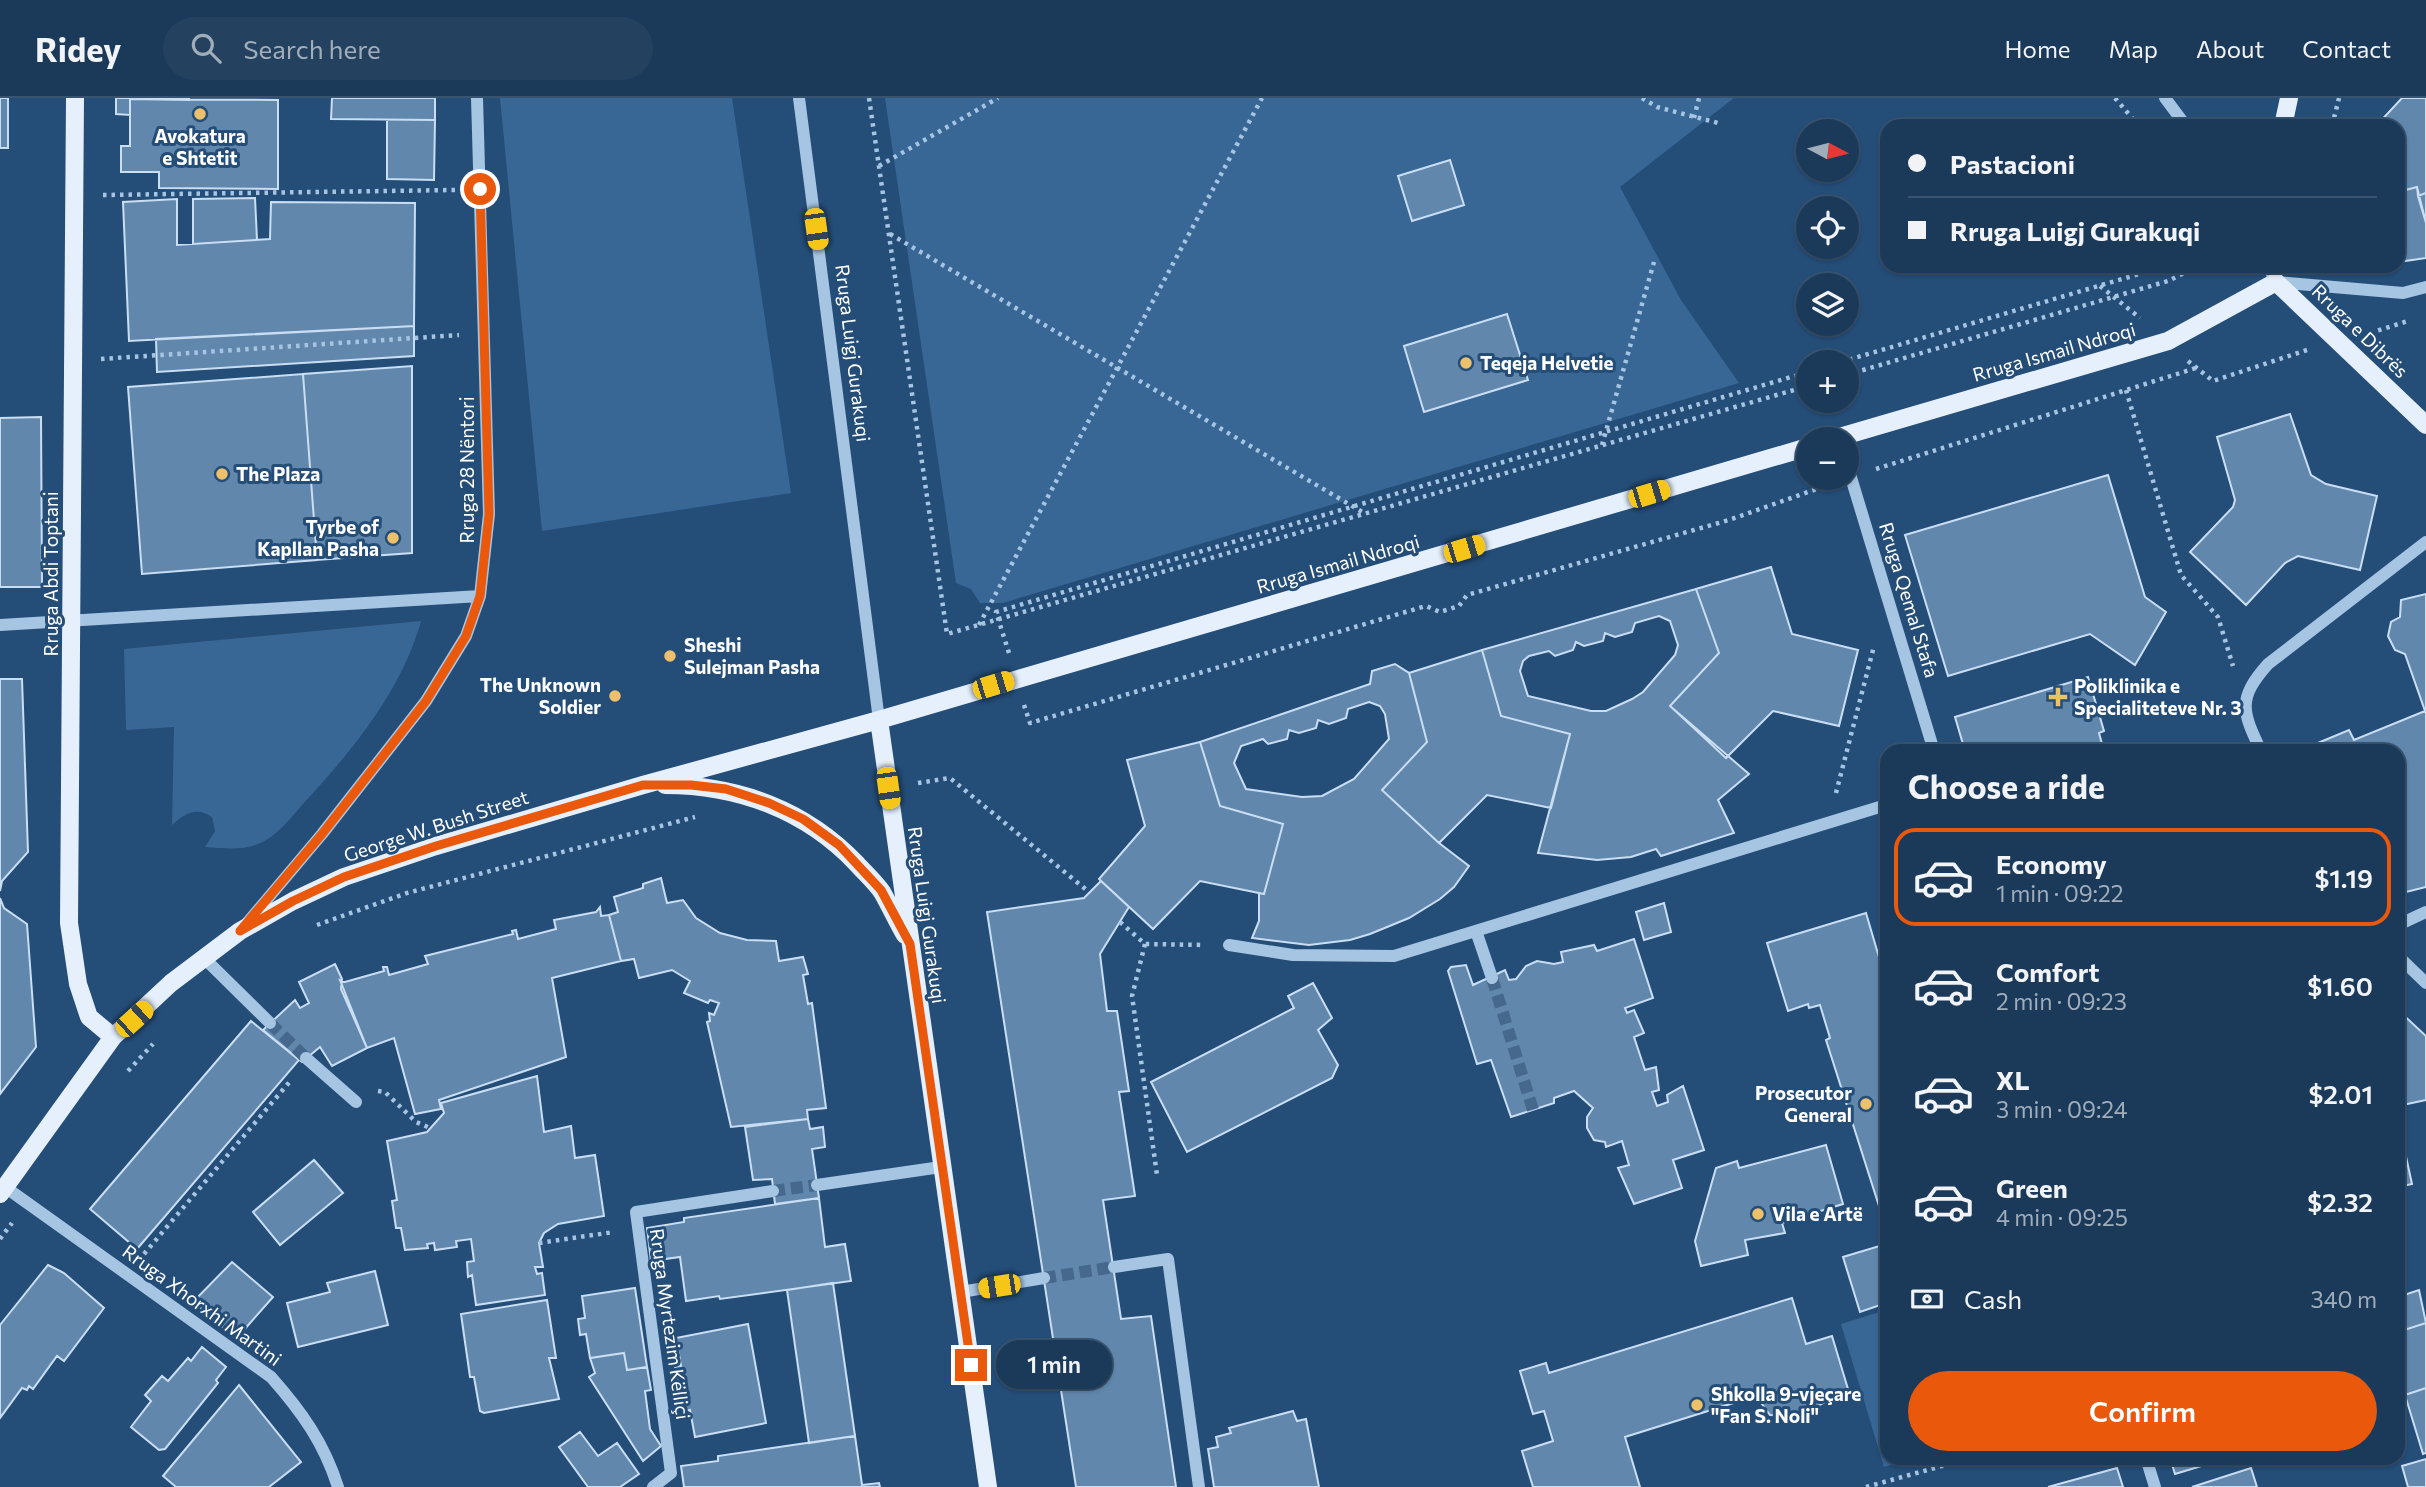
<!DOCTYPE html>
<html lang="en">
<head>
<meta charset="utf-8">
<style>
  :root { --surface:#1b3a5a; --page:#244160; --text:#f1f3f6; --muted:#a0adbb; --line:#395470; --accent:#ea580c }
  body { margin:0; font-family:Commissioner,sans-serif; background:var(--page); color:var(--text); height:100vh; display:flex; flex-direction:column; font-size:26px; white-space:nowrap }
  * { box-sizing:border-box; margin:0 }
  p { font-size:23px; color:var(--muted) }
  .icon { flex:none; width:38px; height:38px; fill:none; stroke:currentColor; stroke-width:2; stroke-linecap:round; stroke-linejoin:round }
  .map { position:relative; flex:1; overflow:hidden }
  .panel { position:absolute; left:1880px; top:646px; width:525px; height:721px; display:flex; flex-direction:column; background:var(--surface); border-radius:21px; box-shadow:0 2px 5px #0004,0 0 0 2px var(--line) }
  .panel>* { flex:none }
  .guide { position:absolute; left:1880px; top:21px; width:525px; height:154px; border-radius:21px; box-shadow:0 2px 5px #0004,0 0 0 2px var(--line); display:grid; align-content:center; height:154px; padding:0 28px; background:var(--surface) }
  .needle { width:46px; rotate:97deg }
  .fabs { position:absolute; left:1796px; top:21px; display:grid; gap:14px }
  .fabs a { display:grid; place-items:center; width:63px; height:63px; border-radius:50%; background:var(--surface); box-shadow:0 2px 5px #0004,0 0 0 2px var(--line); font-size:35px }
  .end { position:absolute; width:32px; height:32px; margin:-16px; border:9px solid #ea580c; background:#fff; box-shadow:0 0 0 4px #fff }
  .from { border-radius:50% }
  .bubble { position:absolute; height:49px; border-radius:24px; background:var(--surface); box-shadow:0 2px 5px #0004,0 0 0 2px var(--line); font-size:23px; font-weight:600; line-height:49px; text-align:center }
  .car { position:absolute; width:21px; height:42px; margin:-21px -10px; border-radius:9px; box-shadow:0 0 5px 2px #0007; background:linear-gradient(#f5c518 24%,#345 0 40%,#f5c518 0 76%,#345 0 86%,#f5c518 0) }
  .guide b { display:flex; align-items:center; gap:24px; height:66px; font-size:26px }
  .guide b+b { border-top:2px solid var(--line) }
  .guide i { width:18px; height:18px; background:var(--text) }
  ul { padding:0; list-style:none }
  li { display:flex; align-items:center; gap:21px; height:98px; margin:0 14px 10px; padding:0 14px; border:4px solid transparent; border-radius:21px }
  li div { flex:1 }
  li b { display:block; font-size:26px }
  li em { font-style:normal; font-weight:600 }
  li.selected { border-color:var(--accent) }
  li>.icon { width:63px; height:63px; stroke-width:1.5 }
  h2 { padding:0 28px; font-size:32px; line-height:84px }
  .pay { display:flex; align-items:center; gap:18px; height:77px; padding:0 28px; font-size:26px }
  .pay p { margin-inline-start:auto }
  .primary-button { display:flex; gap:14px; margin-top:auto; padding:14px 28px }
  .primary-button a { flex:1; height:80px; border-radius:42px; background:var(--accent); color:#fff; font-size:28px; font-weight:600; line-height:80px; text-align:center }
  header { display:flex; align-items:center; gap:42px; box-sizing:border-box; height:98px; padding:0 35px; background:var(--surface); border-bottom:2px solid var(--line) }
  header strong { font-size:33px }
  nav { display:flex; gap:38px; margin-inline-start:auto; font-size:24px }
  .search { width:490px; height:63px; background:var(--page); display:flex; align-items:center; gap:18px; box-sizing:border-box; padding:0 24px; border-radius:38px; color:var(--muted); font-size:26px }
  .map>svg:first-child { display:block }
  .green { fill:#386796 }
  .building { fill:#6187ac; stroke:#c9def3; stroke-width:2; fill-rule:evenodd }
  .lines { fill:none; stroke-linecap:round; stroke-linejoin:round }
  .minor-tunnel { stroke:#45688c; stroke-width:12; stroke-dasharray:12 6; stroke-linecap:butt }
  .path { stroke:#a6c5e3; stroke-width:4.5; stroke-dasharray:3.5 5; stroke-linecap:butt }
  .minor { stroke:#a6c5e3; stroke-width:12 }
  .major { stroke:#e6f0fc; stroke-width:18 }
  .route { stroke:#ea580c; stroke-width:9 }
  .poi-dot { fill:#edc16b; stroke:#244d78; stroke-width:2.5 }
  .labels { text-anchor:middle; stroke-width:6; stroke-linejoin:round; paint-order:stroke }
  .poi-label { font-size:19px; font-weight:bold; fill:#fff; stroke:#244d78; text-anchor:start }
  .street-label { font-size:19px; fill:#fff; stroke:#244d78 }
</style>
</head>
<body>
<header>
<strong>Ridey</strong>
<div class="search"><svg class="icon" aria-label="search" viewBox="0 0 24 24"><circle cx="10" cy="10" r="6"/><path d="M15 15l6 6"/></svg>Search here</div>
<nav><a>Home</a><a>Map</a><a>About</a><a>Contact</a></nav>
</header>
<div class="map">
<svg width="2426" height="1389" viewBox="0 0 2426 1389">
  <rect width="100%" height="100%" fill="#244d78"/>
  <path class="green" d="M500 0H732L791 395 542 433Z
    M885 0H1734L1620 89 1681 202 1739 285 1003 505H980L971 491 956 485Z
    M421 523C401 594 352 653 302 707 290 721 276 739 258 746 242 753 222 750 205 749L215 733 212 719C195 708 185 716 172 727L174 629 126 632 124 551Z
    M1886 1212V1360H1913L1884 1369 1841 1226Z"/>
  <path class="building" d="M0 0H8V50H0Z
    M116 0H189V2L130 1V17L116 16Z
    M332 0H435V22L331 21Z
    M2402 0H2426V95L2418 98 2417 89 2398 94V28H2376Z
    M130 1 278 2V91L159 90V74H121V48H130Z
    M387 22H435L434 82 387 81Z
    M1450 62 1464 107 1412 123 1398 78Z
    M2417 89 2426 125V160L2398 164V94Z
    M2426 95V125L2418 98Z
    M255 100 257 142 193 146V101Z
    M177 101V147L270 141 271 104 415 105 414 228 129 243 123 104Z
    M1507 216 1528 282 1424 314 1404 248Z
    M414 228V258L157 274 156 241Z
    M412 268V455L317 462 303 276Z
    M303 276 317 462 142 476 128 289Z
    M2290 316 2311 377 2326 386 2377 398 2360 472 2298 458 2285 465 2246 507 2190 454 2233 409 2235 402 2217 339Z
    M41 319 42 489H0V320Z
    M2108 377 2145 499 2166 514 2135 567 2090 536 1948 578 1905 437Z
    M1771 469 1792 536 1858 552 1839 628 1773 613 1726 660 1670 608 1719 555 1696 491Z
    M1696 491 1719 555 1670 608 1749 676 1718 702 1734 735 1661 758 1656 751 1631 759 1597 762 1538 755 1570 636 1501 618 1482 552ZM1659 518 1670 523 1678 547 1675 557 1643 594 1632 601 1606 613H1591L1528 598 1520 573 1523 563 1529 558 1549 553 1555 558 1573 552 1576 544 1584 548 1603 543 1605 535 1615 539 1632 534 1635 525Z
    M2426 496V789L2398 796V653L2301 652 2349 632 2354 642 2425 613 2405 556 2395 552 2388 538 2391 524 2400 519 2401 502Z
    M1482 552 1501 618 1570 636 1551 710 1487 697 1439 745 1382 692 1427 644 1409 575Z
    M1395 566 1409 575 1427 644 1382 692 1439 745 1469 768 1454 789 1440 801 1409 820 1370 836 1350 842 1309 847 1252 840 1259 823V795L1264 796 1283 726 1220 708 1200 644 1370 586 1372 573ZM1369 604 1380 608 1385 616 1389 641 1354 681 1322 698 1302 699 1246 691 1234 665 1241 648 1263 641 1268 646 1287 641 1289 632 1299 635 1316 630 1318 622 1329 626 1346 620 1348 611Z
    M2088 579 2104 633 2099 635 2104 653H1965L1955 619Z
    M0 581H22L28 754 2 783 0 793Z
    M1200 644 1220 708 1283 726 1264 796 1200 783 1153 831 1099 781 1145 728 1127 662Z
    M661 780 667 805 683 802 696 820 720 835 747 842 776 843 779 863 803 859 808 876 803 877 808 906 812 905 826 1010 807 1012 808 1021 731 1029 707 924 710 923 709 915 714 917 719 905 710 902 708 905 684 895 690 883 672 872 639 880 634 861 621 863 609 817 618 814 614 799 643 790V786Z
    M1101 783 1129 809 1100 856 1107 913H1117L1129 993 1119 994 1135 1098 1103 1102 1121 1221 1151 1218 1176 1389H1076L987 814 1084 800Z
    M0 800 4 810 27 826 36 949 0 996Z
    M1664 805 1671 834 1644 842 1636 814Z
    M600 809 601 818 609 817 621 863 552 880 566 959 439 1002 441 1011 415 1016 394 940 367 950 340 882 345 884 384 873 383 869H387L389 877 428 866 425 858 513 836 512 833 516 832 518 841 556 831 554 822 596 814Z
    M1866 815 1886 883V1130L1826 942 1830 940 1820 907 1809 910 1808 906 1788 913 1767 845Z
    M1634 841 1653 900 1625 910 1627 915 1634 912 1644 935 1634 939 1645 972 1656 969 1659 992 1652 994 1657 1008 1668 1004 1667 997 1683 988 1704 1052 1673 1062 1682 1090 1634 1106 1618 1070 1629 1067 1622 1043 1606 1049 1605 1044 1594 1042 1587 1030V1019L1593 1010 1574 993 1554 1000V1005L1511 1019 1491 962 1477 966 1448 873 1451 869 1466 867 1473 887 1505 872 1509 882 1516 881 1526 868 1537 863 1554 866 1563 864 1561 854 1594 847 1597 853Z
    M335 866 342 881 341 891 367 950 332 968 320 949 302 964 263 932 295 902 300 910 309 905 299 884Z
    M1313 885 1332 920 1318 932 1338 967 1332 980 1187 1054 1151 984 1294 910 1288 898Z
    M2398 912 2426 938V1002L2398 1008Z
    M251 923 299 962 137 1151 90 1111Z
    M537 978 544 1034 571 1028 575 1060 595 1057 604 1118 558 1126 544 1135 539 1145 543 1169H535L537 1176 542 1175 545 1197 476 1207 472 1177 468 1179 467 1164 474 1163 471 1141 456 1143 457 1149 435 1152 434 1145 427 1146 428 1150 405 1152 401 1130H396L392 1103 397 1102 387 1043 427 1034 444 1015 441 1005Z
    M808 1021 810 1031 823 1029 825 1049 812 1051 819 1100 775 1106 772 1081 753 1082 745 1029Z
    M2398 1022 2412 1086 2398 1089Z
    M1826 1047 1843 1106 1782 1125 1785 1135 1745 1142 1748 1157 1701 1168 1695 1143 1716 1070 1737 1063 1739 1070Z
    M314 1062 343 1095 280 1147 253 1114Z
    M819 1100 825 1149 845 1146 851 1183 720 1201 719 1198 686 1203 680 1159 651 1163 647 1130 684 1124V1120Z
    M1886 1146V1205L1860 1214 1843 1159Z
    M232 1164 273 1199 236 1241 193 1204Z
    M48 1167 64 1175 104 1210 64 1263 57 1258 33 1291 29 1288 27 1292 22 1290 0 1320V1227Z
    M375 1173 388 1227 298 1249 287 1205 330 1194 327 1185Z
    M833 1185 855 1338 809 1345 787 1192Z
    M635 1190 647 1269 627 1272 624 1255 590 1260 586 1236 580 1237 578 1221 585 1220 582 1198Z
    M2419 1192 2426 1225 2398 1234V1199Z
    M1792 1200 1806 1246 1832 1238 1848 1291 1800 1318 1770 1317 1756 1298 1625 1339 1640 1389H1533L1522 1353 1553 1343 1544 1313 1533 1316 1520 1273 1546 1265 1549 1275Z
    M547 1202 556 1260H549L559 1301 484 1315 480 1313 474 1279H470L461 1216Z
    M2426 1225V1290L2405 1297 2398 1272V1234Z
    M748 1226 766 1325 695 1339 690 1312 684 1313 679 1291 675 1269 681 1268 676 1240Z
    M202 1249 226 1269 216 1282 218 1285 165 1351 159 1352 131 1329 151 1303 145 1297 162 1278 168 1283 188 1260 191 1263Z
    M624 1255 627 1272 647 1269 651 1292 645 1293 650 1331 661 1348 643 1363 589 1279 595 1275 590 1260Z
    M2398 1272 2405 1297 2398 1299Z
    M239 1287 301 1364 269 1389H176L163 1378Z
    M2426 1290V1355L2423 1356 2405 1297Z
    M1293 1313 1297 1323 1306 1321 1319 1389H1214L1208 1351 1218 1349 1216 1339 1231 1335 1229 1330Z
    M580 1334 598 1358 617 1345 639 1376 620 1389H588L559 1349Z
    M855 1338 862 1387 879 1385 880 1389H684L681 1368 718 1363V1358Z
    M2170 1360H2228L2175 1376Z
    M2426 1361V1389H2408L2402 1368Z
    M2117 1370 2123 1389H2048Z
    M2251 1370 2257 1389H2192Z"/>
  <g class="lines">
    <path class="minor-tunnel" d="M1492 880 1533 1012
      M270 925 306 960
      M773 1093 817 1087
      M1044 1180 1114 1169"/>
    <path class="path" d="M869 0 947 536 1808 288
      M1642 0 1657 9 1722 26
      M2115 0 2139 28
      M1694 20 1699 0
      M2332 28 2339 0
      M879 68 998 0
      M103 97 455 92
      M890 136 1364 415
      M2100 188 2140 220
      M2370 235 2408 223
      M101 261 459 237
      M2188 263 2213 283 2307 252
      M1841 264 2166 168
      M1846 277 2168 183 2198 168
      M2126 292 2181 477 2218 519 2233 568
      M1602 347 1654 164
      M1876 371 2196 270
      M979 527 1262 0
      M1009 555 996 514 1808 274
      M1024 607 1030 625 1426 508 1440 514 1459 508 1467 497 1729 422 1828 387
      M918 685 950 680 1089 794
      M1836 695 1874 548
      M1120 824 1145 846 1205 847
      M317 827 407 795 695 719
      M1145 846 1132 898 1157 1077
      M1880 861 1886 858
      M128 973 153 946
      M378 993 385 994 416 1024 430 1030
      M0 1141 12 1125
      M539 1145 614 1134
      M144 1156 292 981
      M1866 1389 1971 1360"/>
    <path class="minor" d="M799 0 879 622
      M2165 0 2186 28
      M2268 168 2276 184 2403 195 2426 189
      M1846 363 1934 653
      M0 527 480 498
      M2261 653C2242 613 2237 601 2268 566L2426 444
      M247 825 322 736 426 603 466 538 480 498 489 416 477 0
      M2398 827 2426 814
      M1476 833 1492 880
      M1229 847 1293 857 1394 858 1886 707
      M2398 858 2426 885
      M204 860 270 925
      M306 960 356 1004
      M817 1087 941 1069
      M5 1089 271 1279C302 1314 324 1345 338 1389
      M1114 1169 1168 1161 1199 1389
      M961 1194 1044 1180
      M2146 1360 2155 1389
      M653 1389 671 1375 636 1114 773 1093"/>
    <path class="major" d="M75 0 69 825 78 886 89 919 113 939
      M2283 28 2289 0
      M2276 184 2426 327
      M1833 341 2168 243 2276 184
      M879 622 988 1389
      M665 687C738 687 806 712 857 766 865 775 875 784 882 794 890 808 897 823 905 837
      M0 1096 113 939 171 885 240 833 293 803 344 779 436 748 643 687 879 622 1808 349"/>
  </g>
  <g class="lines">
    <path class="route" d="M480 91 489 416 480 498 466 538 426 603 322 736 240 833 293 803 344 779 436 748 643 687H691L726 691 769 705 803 721 839 747 881 792 910 846 971 1267"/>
  </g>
  <g class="poi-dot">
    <circle cx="200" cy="16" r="7"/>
    <circle cx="1466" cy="265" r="7"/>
    <circle cx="222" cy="376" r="7"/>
    <circle cx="393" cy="440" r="7"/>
    <circle cx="670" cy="558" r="7"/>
    <circle cx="615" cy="598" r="7"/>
    <path d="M2054.5 588.5h7v7h7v7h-7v7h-7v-7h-7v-7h7z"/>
    <circle cx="1866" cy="1006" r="7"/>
    <circle cx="1758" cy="1116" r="7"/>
    <circle cx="1697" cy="1307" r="7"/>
  </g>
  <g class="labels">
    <g class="poi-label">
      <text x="200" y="45" text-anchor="middle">Avokatura<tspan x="200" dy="22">e Shtetit</tspan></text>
      <text x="1480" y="272">Teqeja Helvetie</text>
      <text x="236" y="383">The Plaza</text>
      <text x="379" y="436" text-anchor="end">Tyrbe of<tspan x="379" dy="22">Kapllan Pasha</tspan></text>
      <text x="684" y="554">Sheshi<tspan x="684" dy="22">Sulejman Pasha</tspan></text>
      <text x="601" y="594" text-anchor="end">The Unknown<tspan x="601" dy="22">Soldier</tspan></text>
      <text x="2074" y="595">Poliklinika e<tspan x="2074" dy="22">Specialiteteve Nr. 3</tspan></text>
      <text x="1852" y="1002" text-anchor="end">Prosecutor<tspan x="1852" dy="22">General</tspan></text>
      <text x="1772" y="1123">Vila e Artë</text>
      <text x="1711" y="1303">Shkolla 9-vjeçare<tspan x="1711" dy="22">"Fan S. Noli"</tspan></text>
    </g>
    <g class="street-label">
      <text transform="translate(2360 233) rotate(44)" y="7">Rruga e Dibrës</text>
      <text transform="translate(2054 254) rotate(-16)" y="7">Rruga Ismail Ndroqi</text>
      <text transform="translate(853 255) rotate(83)" y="7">Rruga Luigj Gurakuqi</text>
      <text transform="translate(467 372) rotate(-90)" y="7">Rruga 28 Nëntori</text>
      <text transform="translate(1338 466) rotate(-16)" y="7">Rruga Ismail Ndroqi</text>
      <text transform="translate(51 476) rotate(-90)" y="7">Rruga Abdi Toptani</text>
      <text transform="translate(1909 502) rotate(73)" y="7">Rruga Qemal Stafa</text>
      <text transform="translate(436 728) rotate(-18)" y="7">George W. Bush Street</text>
      <text transform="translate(927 817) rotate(82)" y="7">Rruga Luigj Gurakuqi</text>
      <text transform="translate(202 1207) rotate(36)" y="7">Rruga Xhorxhi Martini</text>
      <text transform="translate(670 1226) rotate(82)" y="7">Rruga Myrtezim Këlliçi</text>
    </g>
  </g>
</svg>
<div class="fabs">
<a><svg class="needle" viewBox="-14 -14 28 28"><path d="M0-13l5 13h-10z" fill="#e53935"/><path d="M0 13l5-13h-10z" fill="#a0adbb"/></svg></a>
<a><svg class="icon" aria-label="locate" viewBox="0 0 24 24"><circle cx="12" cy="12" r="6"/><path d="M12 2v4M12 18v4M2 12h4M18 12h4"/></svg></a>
<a><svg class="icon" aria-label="layers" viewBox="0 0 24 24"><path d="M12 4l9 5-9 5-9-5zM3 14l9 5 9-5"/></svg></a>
<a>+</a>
<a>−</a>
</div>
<i class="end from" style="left:480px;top:91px"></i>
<i class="end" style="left:971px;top:1267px"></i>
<div class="bubble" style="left:996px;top:1242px;width:116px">1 min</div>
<i class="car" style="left:816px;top:131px;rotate:172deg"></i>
<i class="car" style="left:1649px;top:396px;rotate:73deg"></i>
<i class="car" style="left:1464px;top:451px;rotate:73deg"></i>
<i class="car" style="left:993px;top:587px;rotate:73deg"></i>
<i class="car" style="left:888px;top:690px;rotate:172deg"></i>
<i class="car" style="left:134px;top:921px;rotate:48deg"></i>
<i class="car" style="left:999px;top:1188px;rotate:261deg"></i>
<div class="guide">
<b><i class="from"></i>Pastacioni</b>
<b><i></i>Rruga Luigj Gurakuqi</b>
</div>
<section class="panel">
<h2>Choose a ride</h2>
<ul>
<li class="selected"><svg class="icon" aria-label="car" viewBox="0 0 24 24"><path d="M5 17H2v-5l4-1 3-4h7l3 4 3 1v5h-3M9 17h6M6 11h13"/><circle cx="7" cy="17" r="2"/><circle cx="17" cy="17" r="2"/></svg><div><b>Economy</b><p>1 min · 09:22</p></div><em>$1.19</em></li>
<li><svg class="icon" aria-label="car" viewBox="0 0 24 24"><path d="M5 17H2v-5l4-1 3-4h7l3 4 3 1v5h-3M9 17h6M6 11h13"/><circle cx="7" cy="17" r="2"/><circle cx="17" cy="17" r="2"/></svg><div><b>Comfort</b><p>2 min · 09:23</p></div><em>$1.60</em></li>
<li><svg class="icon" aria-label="car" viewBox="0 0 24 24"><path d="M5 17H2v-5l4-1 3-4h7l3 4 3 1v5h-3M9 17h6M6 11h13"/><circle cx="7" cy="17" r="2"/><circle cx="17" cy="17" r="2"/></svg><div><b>XL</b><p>3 min · 09:24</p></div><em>$2.01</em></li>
<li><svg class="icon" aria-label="car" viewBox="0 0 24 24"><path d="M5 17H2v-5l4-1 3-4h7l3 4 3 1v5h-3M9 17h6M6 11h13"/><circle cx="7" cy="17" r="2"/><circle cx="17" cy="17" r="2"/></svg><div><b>Green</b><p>4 min · 09:25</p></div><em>$2.32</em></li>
</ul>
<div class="pay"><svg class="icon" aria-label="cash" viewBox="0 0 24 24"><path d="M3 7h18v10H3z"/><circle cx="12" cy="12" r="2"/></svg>Cash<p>340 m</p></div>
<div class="primary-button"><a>Confirm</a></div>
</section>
</div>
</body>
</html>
